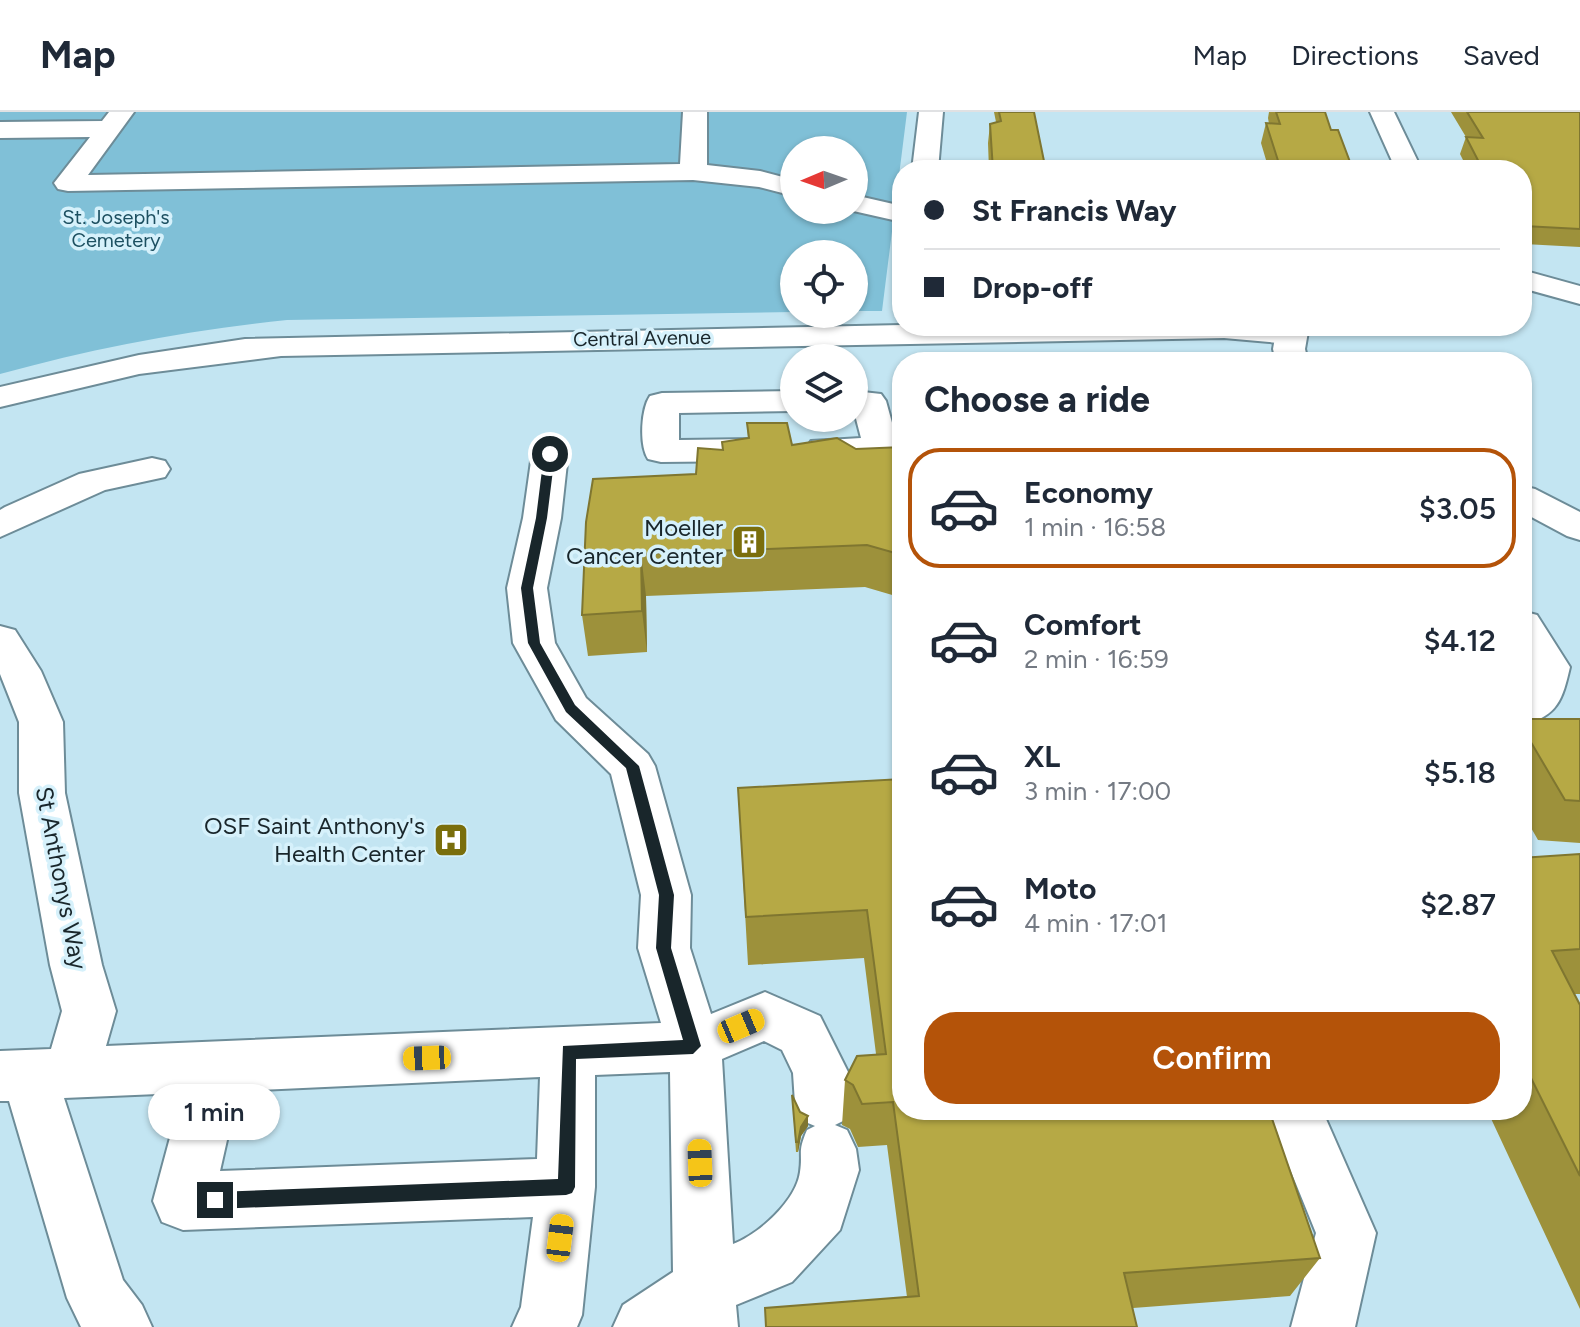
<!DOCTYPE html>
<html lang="en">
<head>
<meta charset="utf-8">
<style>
  :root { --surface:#fff; --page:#f6f6f7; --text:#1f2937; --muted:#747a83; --line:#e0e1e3; --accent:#b45309 }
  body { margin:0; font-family:Figtree,sans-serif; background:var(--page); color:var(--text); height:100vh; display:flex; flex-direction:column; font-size:30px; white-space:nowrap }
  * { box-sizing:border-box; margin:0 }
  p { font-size:26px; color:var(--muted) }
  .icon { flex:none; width:44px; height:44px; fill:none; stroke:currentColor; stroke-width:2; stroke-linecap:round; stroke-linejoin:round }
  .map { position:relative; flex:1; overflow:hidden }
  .side { position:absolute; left:892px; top:240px; width:640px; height:768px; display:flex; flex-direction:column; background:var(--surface); border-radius:32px; box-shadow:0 2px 6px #0004 }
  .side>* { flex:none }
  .banner { position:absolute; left:892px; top:48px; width:640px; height:176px; border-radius:32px; box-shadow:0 2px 6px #0004; display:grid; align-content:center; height:176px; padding:0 32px; background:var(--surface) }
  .needle { width:52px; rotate:268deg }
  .controls { position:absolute; left:780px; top:24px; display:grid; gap:16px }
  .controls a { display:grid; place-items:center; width:88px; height:88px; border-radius:50%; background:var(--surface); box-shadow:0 2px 6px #0004; font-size:40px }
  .end { position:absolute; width:36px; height:36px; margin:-18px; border:10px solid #19262b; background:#fff; box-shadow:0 0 0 4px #fff }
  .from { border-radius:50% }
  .bubble { position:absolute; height:56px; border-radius:28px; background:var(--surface); box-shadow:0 2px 6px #0004; font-size:26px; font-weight:600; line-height:56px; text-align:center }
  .car { position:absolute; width:24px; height:48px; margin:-24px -12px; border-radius:10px; box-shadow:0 0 6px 2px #0007; background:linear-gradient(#f5c518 24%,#345 0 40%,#f5c518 0 76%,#345 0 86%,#f5c518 0) }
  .banner b { display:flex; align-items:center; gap:28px; height:76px; font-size:30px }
  .banner b+b { border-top:2px solid var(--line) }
  .banner i { width:20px; height:20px; background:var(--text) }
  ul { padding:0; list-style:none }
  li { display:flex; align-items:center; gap:24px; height:120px; margin:0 16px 12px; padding:0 16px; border:4px solid transparent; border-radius:32px }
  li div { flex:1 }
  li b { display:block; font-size:30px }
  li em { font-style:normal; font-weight:600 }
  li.selected { border-color:var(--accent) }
  li>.icon { width:72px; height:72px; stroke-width:1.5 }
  h2 { padding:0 32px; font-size:36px; line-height:96px }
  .action { display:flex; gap:16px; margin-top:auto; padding:16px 32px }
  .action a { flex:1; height:92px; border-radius:32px; background:var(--accent); color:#fff; font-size:32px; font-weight:600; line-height:92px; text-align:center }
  header { display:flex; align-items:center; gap:48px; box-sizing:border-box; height:112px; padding:0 40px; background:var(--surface); border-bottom:2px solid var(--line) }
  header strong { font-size:38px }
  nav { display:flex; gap:44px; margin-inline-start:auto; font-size:28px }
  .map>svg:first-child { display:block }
  .green { fill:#80c0d7; fill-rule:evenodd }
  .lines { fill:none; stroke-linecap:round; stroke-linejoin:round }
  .minor-casing { stroke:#6d8c98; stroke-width:4 }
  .major-casing { stroke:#6d8c98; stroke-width:4 }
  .minor { fill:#fff; fill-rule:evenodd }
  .major { fill:#fff; fill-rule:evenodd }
  .wall { fill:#9d913b }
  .shaded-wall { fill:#7f7630 }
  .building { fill:#b6a945; stroke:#7f7630; stroke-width:2 }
  .route { fill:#19262b }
  .labels { text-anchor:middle; stroke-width:7; stroke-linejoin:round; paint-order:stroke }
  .far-park-label { font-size:20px; fill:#1d5061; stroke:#d6f1fb }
  .far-street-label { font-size:20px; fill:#19262b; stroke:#d6f1fb }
  .poi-label { font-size:24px; fill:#19262b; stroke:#d6f1fb; text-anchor:end }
  .street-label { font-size:24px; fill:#19262b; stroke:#d6f1fb }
</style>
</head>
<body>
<header>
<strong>Map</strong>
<nav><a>Map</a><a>Directions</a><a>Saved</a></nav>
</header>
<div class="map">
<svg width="1580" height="1215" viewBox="0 0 1580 1215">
  <rect width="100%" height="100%" fill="#c3e5f2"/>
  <path class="green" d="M0 0H907L882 199H854V142H794V200L287 208C189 218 94 236 0 262ZM794 38H854V98H794Z"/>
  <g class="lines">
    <g class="minor-casing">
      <path id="minor" d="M109 0H134L88 63 680 52 683 0H707V53L760 59 794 68V84L759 75 693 68 68 79 58 77 54 71 90 25 0 26V10L102 9Z
        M919 0H943L938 58H912Z
        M854 83 902 94V110L849 98H854Z
        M902 213 1296 214 1306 222 1301 229 1290 232 1224 226 281 244 139 262 0 295V275L139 243 245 227Z
        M794 279V299L679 301V328L755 327 768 330 773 338 768 346 755 349 661 350 648 347C639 333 641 297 650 284L662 281Z
        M854 279 881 282 886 289 899 336 894 344C869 350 836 351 811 345L806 337 811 329 861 326 854 299Z
        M550 331 563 334 568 342 561 406 547 476 555 531 586 586 648 642 655 654 691 783 690 836 711 902 765 880 820 904 848 960 851 991 843 1009 835 1013 847 1018 856 1037 859 1058 840 1118 792 1170 736 1193 738 1215H613L623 1193 673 1160 670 960 595 963V1075L582 1203 577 1215H512L521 1195 533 1105 183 1118 162 1110 153 1089 182 981 64 986 123 1168 142 1193 152 1215H81L67 1186 9 989H0V939L51 937 62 899 50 853 19 681V610L0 562V514L15 518 41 559 63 610 65 681 102 853 116 899 106 934 661 911 638 836 641 783 611 662 556 608 513 531 507 476 523 406 532 342 537 334ZM764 929 782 938 793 961 795 991 803 1009 815 1014 807 1018C797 1041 803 1040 800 1060 796 1089 759 1122 733 1132L722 947ZM540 965 537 1047 220 1059 238 979Z
        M152 346 165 349 170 357 165 365 105 378 0 425V398L5 395 79 362Z
        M1522 499 1537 503 1570 555C1562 589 1558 603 1522 614V576L1528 555 1522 546Z
        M1266 998H1322L1376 1121 1355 1215H1291L1316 1121Z"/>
    </g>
    <g class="major-casing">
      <path id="major" d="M1370 0H1394L1422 58H1396Z
        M1522 158 1580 174V192L1522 176Z
        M1277 214H1309L1305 237 1308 250H1276L1273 237Z
        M1522 374 1535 377 1580 400V428L1567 424 1522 400Z"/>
    </g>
    <use href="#minor" class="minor"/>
    <use href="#major" class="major"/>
  </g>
  <path class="wall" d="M994 0H1034L1045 54V58H989L988 31 990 12 996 10Z
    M1269 0H1325L1331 18 1353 58H1269L1261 31 1266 11 1269 12 1268 6Z
    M1451 0H1580V135L1522 132V58H1468L1460 42 1466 25Z
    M747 311 792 333 856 337 902 335V481L899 485 865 475 646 484 647 540 588 544 582 503 722 338V330L748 326Z
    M1522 607H1580V731L1538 728 1522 700Z
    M738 676 1320 1146 1290 1184 1133 1196 907 1185 887 1033 858 1035 850 1017 842 1013 845 968 876 942 864 846 748 853Z
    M1580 742V882H1574L1580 893V1197L1487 998H1522V746Z
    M792 983 800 1000 808 1004V1014L801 1024 798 1040H796Z"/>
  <path class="shaded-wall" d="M641 442 646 484 647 540 642 499Z
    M902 443V481L899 485Z
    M808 1004V1014L801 1024 798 1040V1030L801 1015Z"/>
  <path class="building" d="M999 0H1034L1045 54H1035L1036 58H993L990 12 1001 9Z
    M1276 0H1325L1331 18H1338L1353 58H1281L1266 11 1280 12Z
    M1467 0H1580V117L1522 114V58H1483L1466 25 1483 26Z
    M747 311H787L792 333 837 326 856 337 902 335V443L867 433 641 442 642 499 582 503 586 410 593 367 696 362 698 336 723 338 722 330 749 326Z
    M1522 607H1580V689L1565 688 1522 615Z
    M902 667V998H1269L1320 1146 1124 1161 1137 1215H766L765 1196 919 1184 893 990 862 992 853 973 845 968 857 944 886 942 867 798 746 805 738 676Z
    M1580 742V837L1552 839 1580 893V1064L1522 948V799L1526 798 1522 792V746Z
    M792 983 800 1000 808 1004 801 1015 798 1030H796Z"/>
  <path class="route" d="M550 338 555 342 547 406 533 476 540 531 575 593 639 654 674 783 671 836 701 934 693 942 576 947 575 1075 572 1081 566 1083 215 1097 209 1094 206 1088 209 1082 215 1080 558 1067 563 934 683 928 656 836 659 783 626 656 566 600 528 531 521 476 536 406 544 342Z"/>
  <defs>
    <g id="building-square" transform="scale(1.8)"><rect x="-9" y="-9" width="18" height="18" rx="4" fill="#7a6e0c" stroke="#d6f1fb"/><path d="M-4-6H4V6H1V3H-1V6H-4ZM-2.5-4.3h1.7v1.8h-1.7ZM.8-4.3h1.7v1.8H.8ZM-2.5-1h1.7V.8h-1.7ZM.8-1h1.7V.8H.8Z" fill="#fff"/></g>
    <g id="hospital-square" transform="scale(1.8)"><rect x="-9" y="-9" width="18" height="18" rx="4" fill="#7a6e0c" stroke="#d6f1fb"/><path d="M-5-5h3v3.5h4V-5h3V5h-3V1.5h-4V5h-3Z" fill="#fff"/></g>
  </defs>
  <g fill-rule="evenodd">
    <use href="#building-square" x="749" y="430"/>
    <use href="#hospital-square" x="451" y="728"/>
  </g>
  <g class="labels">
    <g class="far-park-label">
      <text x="116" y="112">St. Joseph's<tspan x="116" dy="23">Cemetery</tspan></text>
    </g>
    <g class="far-street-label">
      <text transform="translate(642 226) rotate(-1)" y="7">Central Avenue</text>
    </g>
    <g class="poi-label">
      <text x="723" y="424">Moeller<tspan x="723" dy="28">Cancer Center</tspan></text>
      <text x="425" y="722">OSF Saint Anthony's<tspan x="425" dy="28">Health Center</tspan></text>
    </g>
    <g class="street-label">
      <text transform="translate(61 766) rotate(79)" y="8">St Anthonys Way</text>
    </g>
  </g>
</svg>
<div class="controls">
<a><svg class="needle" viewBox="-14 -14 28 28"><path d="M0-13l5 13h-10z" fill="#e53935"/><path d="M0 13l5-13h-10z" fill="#747a83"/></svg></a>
<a><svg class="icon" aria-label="locate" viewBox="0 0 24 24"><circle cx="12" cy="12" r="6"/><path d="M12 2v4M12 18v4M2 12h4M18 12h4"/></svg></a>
<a><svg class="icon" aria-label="layers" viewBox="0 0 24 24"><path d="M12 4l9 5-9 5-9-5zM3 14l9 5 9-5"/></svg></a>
</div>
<i class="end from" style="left:550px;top:342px"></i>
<i class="end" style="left:215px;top:1088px"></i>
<div class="bubble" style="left:148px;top:972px;width:132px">1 min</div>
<i class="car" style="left:741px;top:914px;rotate:67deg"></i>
<i class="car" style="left:427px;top:946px;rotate:268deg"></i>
<i class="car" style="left:700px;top:1051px;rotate:358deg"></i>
<i class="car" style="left:560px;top:1126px;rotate:7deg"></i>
<div class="banner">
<b><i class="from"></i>St Francis Way</b>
<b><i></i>Drop-off</b>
</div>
<section class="side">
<h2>Choose a ride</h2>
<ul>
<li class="selected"><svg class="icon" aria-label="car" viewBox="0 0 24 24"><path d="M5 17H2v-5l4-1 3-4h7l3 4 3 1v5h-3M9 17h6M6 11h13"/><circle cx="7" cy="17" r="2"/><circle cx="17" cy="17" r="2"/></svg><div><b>Economy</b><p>1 min · 16:58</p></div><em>$3.05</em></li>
<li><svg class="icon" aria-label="car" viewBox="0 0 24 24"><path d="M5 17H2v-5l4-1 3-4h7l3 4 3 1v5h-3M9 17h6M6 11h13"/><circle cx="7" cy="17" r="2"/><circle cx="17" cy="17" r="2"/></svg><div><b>Comfort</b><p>2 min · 16:59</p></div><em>$4.12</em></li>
<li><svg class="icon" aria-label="car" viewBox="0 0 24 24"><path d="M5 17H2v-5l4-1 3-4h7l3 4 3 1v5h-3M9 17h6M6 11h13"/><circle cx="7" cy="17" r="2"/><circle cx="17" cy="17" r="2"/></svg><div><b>XL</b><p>3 min · 17:00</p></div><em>$5.18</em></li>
<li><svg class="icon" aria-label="car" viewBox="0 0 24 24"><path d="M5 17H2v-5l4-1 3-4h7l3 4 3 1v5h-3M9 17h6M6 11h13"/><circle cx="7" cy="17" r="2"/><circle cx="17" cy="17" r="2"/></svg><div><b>Moto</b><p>4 min · 17:01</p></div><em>$2.87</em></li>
</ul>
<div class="action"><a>Confirm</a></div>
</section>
</div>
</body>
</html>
